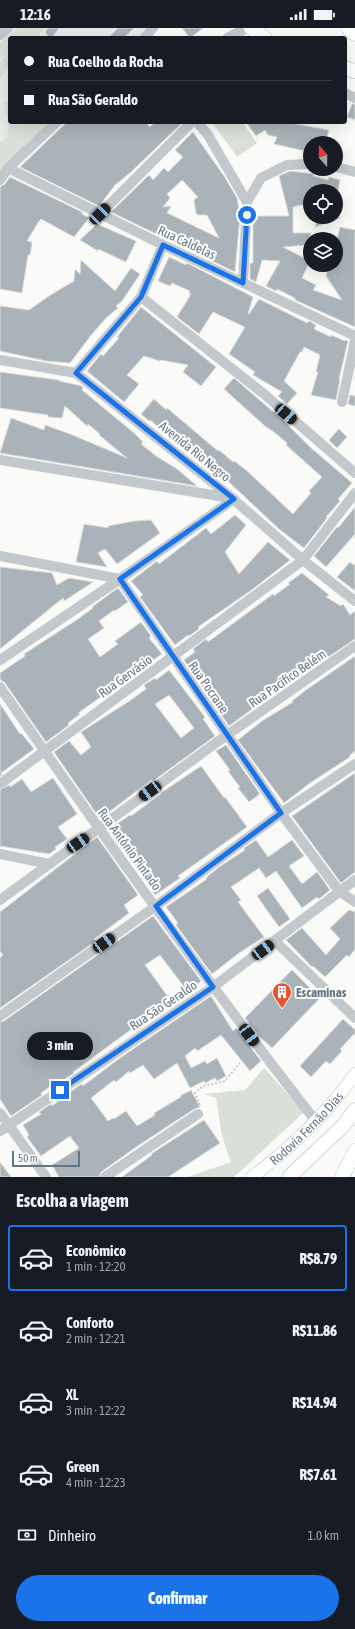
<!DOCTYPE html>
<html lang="pt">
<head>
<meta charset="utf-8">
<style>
  :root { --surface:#171b24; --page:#20242c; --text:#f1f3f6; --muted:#9ea1a6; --line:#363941; --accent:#1a73e8 }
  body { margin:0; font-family:"Asap Condensed",sans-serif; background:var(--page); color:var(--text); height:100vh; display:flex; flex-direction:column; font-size:15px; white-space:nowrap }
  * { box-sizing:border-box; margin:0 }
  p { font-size:13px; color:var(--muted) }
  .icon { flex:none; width:22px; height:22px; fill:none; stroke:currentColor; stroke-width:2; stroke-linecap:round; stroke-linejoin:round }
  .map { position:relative; height:1149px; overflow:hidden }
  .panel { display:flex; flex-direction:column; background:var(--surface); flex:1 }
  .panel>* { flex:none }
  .guide { position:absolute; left:8px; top:8px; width:339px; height:88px; border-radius:4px; box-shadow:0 4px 16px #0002; display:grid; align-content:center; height:88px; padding:0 16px; background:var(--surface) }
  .needle { width:26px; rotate:340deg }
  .controls { position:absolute; left:303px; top:108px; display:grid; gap:8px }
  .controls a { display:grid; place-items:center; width:40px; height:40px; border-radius:50%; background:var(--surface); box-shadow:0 4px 16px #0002; font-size:20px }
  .scale { position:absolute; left:12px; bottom:10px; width:68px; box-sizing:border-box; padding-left:4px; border:2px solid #657683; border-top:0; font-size:11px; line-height:14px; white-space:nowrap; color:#657683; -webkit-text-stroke:3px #fff; paint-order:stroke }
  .end { position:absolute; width:18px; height:18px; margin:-9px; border:5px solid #1a73e8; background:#fff; box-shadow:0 0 0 2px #fff }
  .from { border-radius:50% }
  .bubble { position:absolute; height:28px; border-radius:14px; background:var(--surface); box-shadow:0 4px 16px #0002; font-size:13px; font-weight:800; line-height:28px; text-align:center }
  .car { position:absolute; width:12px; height:24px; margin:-12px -6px; border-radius:5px; box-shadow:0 0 3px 1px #0007; background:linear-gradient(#222 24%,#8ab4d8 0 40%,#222 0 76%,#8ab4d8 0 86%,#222 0) }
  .guide b { display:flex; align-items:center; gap:14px; height:38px; font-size:15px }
  .guide b+b { border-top:1px solid var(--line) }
  .guide i { width:10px; height:10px; background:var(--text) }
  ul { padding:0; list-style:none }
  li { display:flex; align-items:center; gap:12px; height:66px; margin:0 8px 6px; padding:0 8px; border:2px solid transparent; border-radius:4px }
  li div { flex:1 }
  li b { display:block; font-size:15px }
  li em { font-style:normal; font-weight:800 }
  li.current { border-color:var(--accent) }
  li>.icon { width:36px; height:36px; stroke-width:1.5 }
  h2 { padding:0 16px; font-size:18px; line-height:48px }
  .pay { display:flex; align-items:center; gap:10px; height:44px; padding:0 16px; font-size:15px }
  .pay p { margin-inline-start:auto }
  .action { display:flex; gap:8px; margin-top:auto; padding:8px 16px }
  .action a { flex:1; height:46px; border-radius:24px; background:var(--accent); color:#fff; font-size:16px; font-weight:800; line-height:46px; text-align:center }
  .status { display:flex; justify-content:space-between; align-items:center; height:28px; padding:0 20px; background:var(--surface); direction:ltr }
  .status svg { height:11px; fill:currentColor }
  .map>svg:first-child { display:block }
  .built { fill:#e8e9e9 }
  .green { fill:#dadfd7 }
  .building { fill:#aab3b9; stroke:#dcdcda; fill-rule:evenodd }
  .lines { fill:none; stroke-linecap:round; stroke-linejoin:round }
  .major-casing { stroke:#b5babe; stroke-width:13 }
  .highway-casing { stroke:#b4b9bd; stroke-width:15 }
  .path { stroke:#bbbfc2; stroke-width:1.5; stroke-dasharray:2 2; stroke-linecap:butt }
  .minor { stroke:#c3c8cc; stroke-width:10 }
  .major { stroke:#fff; stroke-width:12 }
  .highway { stroke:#fff; stroke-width:14 }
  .route { stroke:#1a73e8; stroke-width:5 }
  .labels { text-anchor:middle; stroke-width:4; stroke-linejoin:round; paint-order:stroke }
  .street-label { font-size:13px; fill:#657683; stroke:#fff }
  .poi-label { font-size:13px; font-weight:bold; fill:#657683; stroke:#fff; text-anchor:start }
</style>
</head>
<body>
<div class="status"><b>12:16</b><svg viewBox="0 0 49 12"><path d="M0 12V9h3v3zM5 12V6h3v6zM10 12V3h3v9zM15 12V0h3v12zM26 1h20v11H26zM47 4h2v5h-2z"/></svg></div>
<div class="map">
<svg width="355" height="1149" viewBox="0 0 355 1149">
  <rect width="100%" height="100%" fill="#fafaf8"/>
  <path class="built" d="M15 0H146L136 10H10V94H51L0 149V13Z"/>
  <path class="green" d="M18 0H45L36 10H10V38L0 51V35L6 27 0 30V14Z
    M4 74H10V94H51L0 147V114L7 110 9 98Z
    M212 94H242L257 115 237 129Z
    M264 1040 304 1084 241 1143 233 1149H187L231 1134 222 1108 216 1070 204 1066 245 1062Z"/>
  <path class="building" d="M48 0H59L52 10H49L45 4Z
    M118 0H134L124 10H108Z
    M182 0H203L190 10Z
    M352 76H355V92L347 89Z
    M67 94H145L150 99 155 94H183L131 144 115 157 99 178 20 139Z
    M246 94H285L329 102 325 115H310V124L274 116 277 109 268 107 265 102 256 108Z
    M193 104 224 148 237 170 240 188 235 244 111 184 149 147 153 152 164 140 168 144 183 129 175 122ZM182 152 198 169 194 172 196 185 198 187H207L219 210 167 185 171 178 163 179 170 170 167 166Z
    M290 143 314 146 313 148 328 152 329 149 340 152 338 163H310V177L306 176 293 179V205H311L307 217 283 219 310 233 302 250 316 257 313 262 342 272 326 248 329 237H336V216L340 199 355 202V299L295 272V270L277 261 276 263 266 258 280 233 262 232 256 254 250 251V235H253V188H289L279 148Z
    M10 149 82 184V186L89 190 74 209 41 191 39 193 27 213 32 214 30 227H28L22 265 0 261V159L5 156Z
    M318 189H340V190L315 199Z
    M97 196 136 213 126 234 98 221V223L80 212Z
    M169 229 186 237 187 235 253 269 248 286H249L259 271 307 295 309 293 316 297 314 301 331 309V307L345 313 346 312 348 313 339 351H340L336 372 311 367 318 344H316L320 327 304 319 302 324H300L284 353 297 365 287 376 278 368 282 364 253 347 255 344 229 326 245 299 213 284 199 306 177 289 191 266H189L190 263 172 255 170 258 158 253Z
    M81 232 115 263 131 240 140 246 122 273 116 278 118 280 107 289 92 306 70 335 46 333 0 323V278L29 282 49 268 74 253 75 241 80 246Z
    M141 279 216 339 201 358 183 344 188 337 161 332 160 333 144 328 127 347 139 356 124 374 87 343 101 326 103 328 119 310 117 309Z
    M0 344 59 352V353L82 358 83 359 82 362 134 405 143 414 141 416 156 428 177 441 197 458 0 425 11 390 44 402 45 397 70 406 127 430 99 407 100 406 88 396 87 398 65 378 62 390 48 389V387L0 380Z
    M234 350 285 394 310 419 352 455 338 471 340 473 326 489 327 490 304 520 279 501 230 455 215 443 214 445 200 432 199 433 150 392 149 393 141 386 154 371 166 382 167 380 218 423 219 422 233 434 234 433 246 442 293 486 311 465 309 463 322 449 286 417 287 415 274 404 265 398 224 361Z
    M350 367 355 368V378L348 376Z
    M339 401 347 409 337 420 329 412Z
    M355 479V506L326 539 314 528 337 499 338 500Z
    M235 487 246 497 225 524 239 546 268 514 290 532 253 561 198 599 199 601 189 608 188 607 175 617 140 569 143 567 131 553 157 533 159 536 206 500 211 506Z
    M151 492 160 505 117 536 105 521 98 525 107 539 76 534 84 496 108 500V498L135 493Z
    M350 534 355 538V563L337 549Z
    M0 539 52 545 57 557 69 550 93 554 64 573 63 570 0 621Z
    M302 545 329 567 326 569 341 578 343 576 350 587 355 583V611L282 660 281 659 266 669 267 670 229 698 184 632 195 624 193 621 206 611 208 614 273 566 274 568 290 556 288 555Z
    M118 560 128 574 115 583 114 582 99 593 104 600 88 611 100 629 118 616 115 613 141 594 151 608 149 610 162 626 78 685 80 686 68 695 69 697 46 714 5 655 0 651V645L25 628 24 626 78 591 93 580 92 579Z
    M355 628V723L349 728 350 729 310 755 284 775 238 712 262 693 293 674 292 673 306 662Z
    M169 642 205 689 203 691 215 708 153 753 152 751 100 791 54 724 69 713 81 727 91 719 81 704 131 672 146 661 144 657 155 650 156 652ZM169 667 194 700 181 710 155 676Z
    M0 676 20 706 21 705 34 721 1 745 2 747 0 748Z
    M226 717 260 766 249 774 238 760 240 759 228 743 230 742 216 723Z
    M201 738 224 770 225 769 247 799 178 848 180 850 155 867 130 829 128 830 108 802 130 787 131 788 161 766V765Z
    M355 745V844L341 855 292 788Z
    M53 750 77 786 58 799 67 811 55 819 56 821 49 826 0 818V762L9 757 10 759 22 751 31 764Z
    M97 809 138 867 124 877 129 885 94 911 96 913 0 980V930L3 927 0 923V884Z
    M256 812 268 829 292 812 304 828 289 838 302 856 317 844 330 862 319 871 317 869 302 880 276 843 266 850 259 840 231 859 241 872 238 874 264 909 239 925 212 946 176 897 178 895 166 879 207 851 206 850 219 839 245 822 244 820Z
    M268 860 290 891 279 899 257 868Z
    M349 882 355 884V921L349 929 347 927 325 949 313 938 312 939 286 912 302 900 326 927 340 911 330 900Z
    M153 888 201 953 188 964 160 927 145 937 171 973 158 983 161 987 152 992 150 990 147 992 146 990 133 1000 73 1044 74 1045 62 1053V1052L55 1055 41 1065 42 1067 11 1088 0 1071V994L4 993Z
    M292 942 320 970 272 1020 259 1008 245 990Z
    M211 968 233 1003 236 1000 261 1033 250 1043 221 1007 197 1023 195 1020 185 1028 191 1040 205 1033 207 1036 217 1030 226 1048 217 1053 215 1050 205 1055 204 1053 190 1060 177 1035 154 1051 143 1037 130 1045 129 1043 116 1054 114 1052 91 1070 108 1093 113 1090 114 1091 126 1083 137 1098 155 1087 154 1085 181 1069 180 1068 191 1062 200 1079 194 1081 136 1119 101 1144 99 1149H59L52 1137 79 1120 70 1108 41 1128 27 1109 29 1107 23 1097 41 1086 39 1084 51 1076 52 1078 81 1056 83 1058 120 1030Z
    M343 991 355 1002V1005L340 1021 342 1023 330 1036 326 1033 311 1049 300 1038Z
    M204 1092 220 1115 168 1149H122L152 1127 151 1126Z
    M0 1134 11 1149H0Z"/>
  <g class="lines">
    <g class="major-casing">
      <g id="major">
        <path id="s1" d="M252 1149C289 1121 328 1084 355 1046"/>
      </g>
    </g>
    <g class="highway-casing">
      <path id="highway" d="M251 0 265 10
        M348 0 355 6
        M345 40 355 43
        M289 1149 343 1098 355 1082
        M342 1149 355 1123"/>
    </g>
    <path class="path" d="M200 1077 195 1065 203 1058 225 1053 244 1030 252 1024"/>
    <path class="minor" d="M0 7 8 0
      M144 10 153 0
      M227 10 247 0
      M345 65 355 70
      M197 94 208 107 247 174 243 255
      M336 139 355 144
      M8 140 163 217 355 308
      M0 152 8 140 57 94
      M247 174 261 150 287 137 310 136
      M100 186 192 94
      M141 269 264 366 355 445
      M0 332 76 345 232 470 303 532 355 573
      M76 345 141 269 163 217
      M342 374 355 313
      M0 432 231 470
      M0 528 120 551 281 785 339 863 355 874
      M0 632 120 551 234 471
      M0 659C102 806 205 952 315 1092
      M0 756 303 532 355 465
      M0 826 49 836
      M0 872 227 707 355 618
      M275 913 355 990
      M0 988 156 878 281 785 355 736
      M0 1085 46 1149
      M0 1103 213 959 355 852
      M105 1149 198 1086"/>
    <use href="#major" class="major"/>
    <use href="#highway" class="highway"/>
  </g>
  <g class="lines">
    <path class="route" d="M60 1062 213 959 156 878 281 785 120 551 234 471 76 345 141 269 163 217 243 255 247 187"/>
  </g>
  <defs>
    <g id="building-pin" transform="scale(1)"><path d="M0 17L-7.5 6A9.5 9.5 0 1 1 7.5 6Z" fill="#e4572e" stroke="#fff"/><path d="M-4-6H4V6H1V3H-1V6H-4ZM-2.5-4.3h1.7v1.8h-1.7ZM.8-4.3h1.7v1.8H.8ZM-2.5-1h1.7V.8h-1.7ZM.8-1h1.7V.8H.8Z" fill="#fff"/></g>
  </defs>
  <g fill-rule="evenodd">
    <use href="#building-pin" x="282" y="964"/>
  </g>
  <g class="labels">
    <g class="street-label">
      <text transform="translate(187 214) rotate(25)" y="5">Rua Caldelas</text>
      <text transform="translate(195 423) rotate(39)" y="5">Avenida Rio Negro</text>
      <text transform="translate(125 648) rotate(-36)" y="5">Rua Gervásio</text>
      <text transform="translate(287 650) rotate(-35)" y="5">Rua Pacífico Belém</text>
      <text transform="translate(209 659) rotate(55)" y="5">Rua Pocrane</text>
      <text transform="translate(130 821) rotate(54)" y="5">Rua Antônio Pintado</text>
      <text transform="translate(163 977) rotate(-34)" y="5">Rua São Geraldo</text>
      <text dy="5" stroke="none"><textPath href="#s1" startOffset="73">Rodovia Fernão Dias</textPath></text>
    </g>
    <g class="poi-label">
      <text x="296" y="969">Escaminas</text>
    </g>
  </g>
</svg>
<div class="controls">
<a><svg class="needle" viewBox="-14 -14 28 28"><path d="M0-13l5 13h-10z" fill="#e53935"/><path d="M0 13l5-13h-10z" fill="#9ea1a6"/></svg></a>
<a><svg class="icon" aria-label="locate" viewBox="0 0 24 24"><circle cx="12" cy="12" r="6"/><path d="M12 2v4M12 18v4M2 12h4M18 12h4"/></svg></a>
<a><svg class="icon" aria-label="layers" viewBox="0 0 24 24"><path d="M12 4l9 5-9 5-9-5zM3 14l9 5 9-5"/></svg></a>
</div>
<div class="scale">50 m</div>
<i class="end from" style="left:247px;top:187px"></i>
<i class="end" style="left:60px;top:1062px"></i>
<div class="bubble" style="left:27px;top:1004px;width:66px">3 min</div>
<i class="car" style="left:100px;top:186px;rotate:45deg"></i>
<i class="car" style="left:286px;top:386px;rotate:131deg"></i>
<i class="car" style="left:150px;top:763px;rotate:234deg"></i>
<i class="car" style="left:78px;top:815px;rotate:56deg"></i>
<i class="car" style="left:104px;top:915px;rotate:55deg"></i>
<i class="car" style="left:263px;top:922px;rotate:53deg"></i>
<i class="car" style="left:249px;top:1007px;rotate:143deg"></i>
<div class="guide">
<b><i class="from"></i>Rua Coelho da Rocha</b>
<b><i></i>Rua São Geraldo</b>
</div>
</div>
<section class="panel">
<h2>Escolha a viagem</h2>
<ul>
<li class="current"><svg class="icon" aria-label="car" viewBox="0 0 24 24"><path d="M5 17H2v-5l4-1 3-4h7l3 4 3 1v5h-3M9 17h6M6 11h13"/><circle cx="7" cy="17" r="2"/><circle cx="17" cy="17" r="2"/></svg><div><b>Econômico</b><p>1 min · 12:20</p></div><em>R$8.79</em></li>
<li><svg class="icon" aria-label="car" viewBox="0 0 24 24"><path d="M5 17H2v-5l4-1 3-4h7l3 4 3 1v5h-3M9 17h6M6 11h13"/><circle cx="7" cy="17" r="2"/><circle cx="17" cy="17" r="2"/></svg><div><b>Conforto</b><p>2 min · 12:21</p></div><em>R$11.86</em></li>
<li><svg class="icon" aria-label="car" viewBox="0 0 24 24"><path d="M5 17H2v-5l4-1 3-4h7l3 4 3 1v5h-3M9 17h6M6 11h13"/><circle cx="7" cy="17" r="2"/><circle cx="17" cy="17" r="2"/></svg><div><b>XL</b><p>3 min · 12:22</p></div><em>R$14.94</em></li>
<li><svg class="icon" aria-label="car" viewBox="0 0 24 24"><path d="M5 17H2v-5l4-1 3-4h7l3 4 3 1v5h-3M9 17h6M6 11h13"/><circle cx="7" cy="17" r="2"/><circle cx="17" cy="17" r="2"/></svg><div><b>Green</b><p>4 min · 12:23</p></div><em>R$7.61</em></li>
</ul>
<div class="pay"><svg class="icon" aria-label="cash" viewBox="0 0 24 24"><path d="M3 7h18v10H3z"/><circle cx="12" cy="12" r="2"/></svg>Dinheiro<p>1.0 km</p></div>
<div class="action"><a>Confirmar</a></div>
</section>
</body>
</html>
